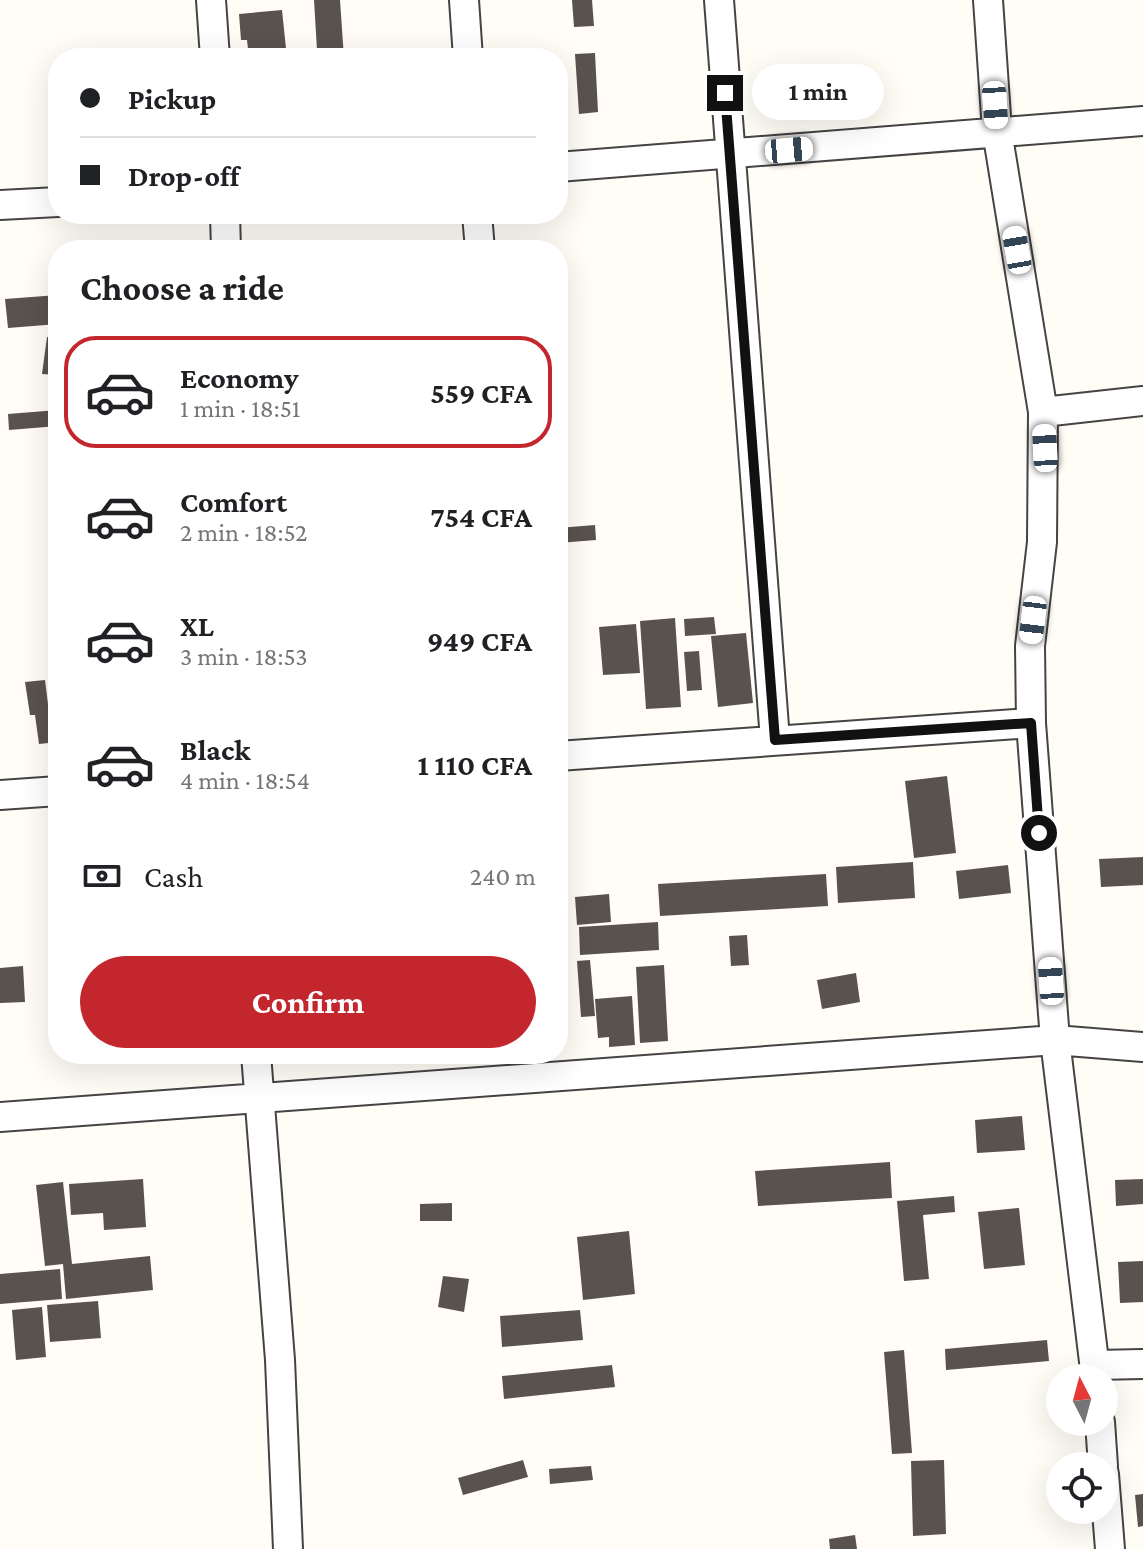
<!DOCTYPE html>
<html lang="en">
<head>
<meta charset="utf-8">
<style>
  :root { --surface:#fff; --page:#f2f2f2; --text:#202124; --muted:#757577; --line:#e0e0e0; --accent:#c4262e }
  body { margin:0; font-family:"Crimson Pro",serif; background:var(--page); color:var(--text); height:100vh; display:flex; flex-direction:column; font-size:30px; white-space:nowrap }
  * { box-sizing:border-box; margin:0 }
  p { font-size:26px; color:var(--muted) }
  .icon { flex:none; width:44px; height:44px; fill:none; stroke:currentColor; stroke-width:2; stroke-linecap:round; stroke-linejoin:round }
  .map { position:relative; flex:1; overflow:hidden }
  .panel { position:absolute; left:48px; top:240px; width:520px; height:824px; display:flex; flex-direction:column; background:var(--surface); border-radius:32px; box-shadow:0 8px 32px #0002 }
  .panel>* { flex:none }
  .hud { position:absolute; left:48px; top:48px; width:520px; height:176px; border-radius:32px; box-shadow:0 8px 32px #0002; display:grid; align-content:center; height:176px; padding:0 32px; background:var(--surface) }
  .needle { width:52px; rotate:354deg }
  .buttons { position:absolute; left:1046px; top:1364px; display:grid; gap:16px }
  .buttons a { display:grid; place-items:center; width:72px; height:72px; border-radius:50%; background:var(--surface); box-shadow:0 8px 32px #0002; font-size:40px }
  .end { position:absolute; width:36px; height:36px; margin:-18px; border:10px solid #111; background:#fff; box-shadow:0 0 0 4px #fff }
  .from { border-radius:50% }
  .bubble { position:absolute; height:56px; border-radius:28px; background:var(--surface); box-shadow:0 8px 32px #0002; font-size:26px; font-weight:700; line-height:56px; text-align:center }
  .car { position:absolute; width:24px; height:48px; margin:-24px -12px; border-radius:10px; box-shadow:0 0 6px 2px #0007; background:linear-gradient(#fff 24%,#345 0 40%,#fff 0 76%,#345 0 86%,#fff 0) }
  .hud b { display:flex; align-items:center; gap:28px; height:76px; font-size:30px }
  .hud b+b { border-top:2px solid var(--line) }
  .hud i { width:20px; height:20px; background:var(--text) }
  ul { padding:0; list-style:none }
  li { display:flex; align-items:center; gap:24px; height:112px; margin:0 16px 12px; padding:0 16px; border:4px solid transparent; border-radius:32px }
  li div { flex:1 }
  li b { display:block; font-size:30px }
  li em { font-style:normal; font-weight:700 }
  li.selected { border-color:var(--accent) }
  li>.icon { width:72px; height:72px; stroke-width:1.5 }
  h2 { padding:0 32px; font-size:36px; line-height:96px }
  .pay { display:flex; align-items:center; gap:20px; height:88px; padding:0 32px; font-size:30px }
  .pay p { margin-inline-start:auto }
  .cta { display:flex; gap:16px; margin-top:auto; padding:16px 32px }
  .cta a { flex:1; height:92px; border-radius:48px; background:var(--accent); color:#fff; font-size:32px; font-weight:700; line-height:92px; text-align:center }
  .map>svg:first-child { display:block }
  .building { fill:#5a524d }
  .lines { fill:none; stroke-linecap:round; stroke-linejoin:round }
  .minor-casing { stroke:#444; stroke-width:32 }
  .minor { stroke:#fff; stroke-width:28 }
  .route { stroke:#111; stroke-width:10 }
</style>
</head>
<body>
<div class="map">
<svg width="1143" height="1549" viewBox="0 0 1143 1549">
  <rect width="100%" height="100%" fill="#fffdf5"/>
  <path class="building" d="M314 0H340L344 58H323L322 50H317Z
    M572 0H592L594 26 574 27Z
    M282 10 287 58H249L247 40H241L239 14Z
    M595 53 598 112 579 114 575 54Z
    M58 295V324L8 328 5 299Z
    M47 337 58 338V375L42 374Z
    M58 410V426L9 430 8 414Z
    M595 525 596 540 558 543V528Z
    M714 617 716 634 685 636 684 619Z
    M675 618 681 707 646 709 640 621Z
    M636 624 640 673 603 675 599 627Z
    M746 633 753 703 718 707 711 636Z
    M699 651 702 690 687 691 684 652Z
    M45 680 49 712 58 711V742L39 744 35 715H30L25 682Z
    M947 776 956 853 914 858 905 781Z
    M1143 857V885L1101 887 1099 859Z
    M913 862 915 898 838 903 836 867Z
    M1008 865 1011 893 959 899 956 871Z
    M826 874 828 906 660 916 658 884Z
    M609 894 611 922 577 925 575 897Z
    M658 922 659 950 580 955 579 927Z
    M747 935 749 965 731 966 729 936Z
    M590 960 595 1016 581 1017 577 961Z
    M664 965 668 1041 640 1043 636 967Z
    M23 966 25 1002 0 1003V968Z
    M856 973 860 1002 822 1009 817 980Z
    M632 996 635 1045 609 1047V1037L598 1038 595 999Z
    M1022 1116 1025 1150 977 1153 975 1120Z
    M890 1162 892 1198 758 1206 755 1171Z
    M143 1179 146 1227 104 1230 103 1213 71 1215 69 1184Z
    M1143 1179V1204L1116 1206 1115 1180Z
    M63 1182 72 1264 150 1256 153 1290 66 1299 63 1264 45 1266 36 1185Z
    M954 1196 955 1212 923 1215 929 1279 904 1281 897 1201Z
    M452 1203V1221H420V1204Z
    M1019 1208 1025 1265 984 1269 978 1212Z
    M629 1231 635 1294 583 1300 577 1237Z
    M1143 1261V1302L1120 1303 1118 1262Z
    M60 1269 62 1299 0 1304V1274Z
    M443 1276 469 1279 464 1312 438 1307Z
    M98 1301 101 1338 50 1342 47 1305Z
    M42 1307 46 1357 16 1360 12 1310Z
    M580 1310 583 1340 502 1347 500 1316Z
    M1047 1340 1049 1361 946 1370 945 1349Z
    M904 1350 912 1453 892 1454 884 1352Z
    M612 1365 615 1387 504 1399 502 1376Z
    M523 1460 528 1477 463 1495 458 1478Z
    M944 1460 946 1534 913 1536 911 1461Z
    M591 1466 593 1480 550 1484 549 1469Z
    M1143 1494V1526L1138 1527 1135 1495Z
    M855 1535 857 1549H830L829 1539Z"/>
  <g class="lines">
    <g class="minor-casing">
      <path id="minor" d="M211 0 215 58
        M464 0 468 58
        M719 0 775 740
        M988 0 997 131 1043 412 1042 542 1030 646 1031 723 1055 1040 1096 1378
        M558 167 1143 121
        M0 205 58 202
        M225 214 226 250
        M477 214 480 250
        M1043 412 1143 401
        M558 756 1031 723
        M0 795 58 791
        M256 1054 280 1360 288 1549
        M0 1117 1055 1040 1143 1047
        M1095 1365 1143 1364
        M1100 1422 1103 1466
        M1104 1474 1110 1549"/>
    </g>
    <use href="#minor" class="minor"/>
  </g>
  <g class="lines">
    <path class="route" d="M725 93 775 740 1031 723 1039 833"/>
  </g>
</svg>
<div class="buttons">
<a><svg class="needle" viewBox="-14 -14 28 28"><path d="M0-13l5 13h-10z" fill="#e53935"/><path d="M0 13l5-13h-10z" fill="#757577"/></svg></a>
<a><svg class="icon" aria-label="locate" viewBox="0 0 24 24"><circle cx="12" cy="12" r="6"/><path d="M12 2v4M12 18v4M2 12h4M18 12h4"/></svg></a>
</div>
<i class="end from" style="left:1039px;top:833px"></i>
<i class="end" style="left:725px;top:93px"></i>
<div class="bubble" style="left:752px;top:64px;width:132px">1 min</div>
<i class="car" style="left:995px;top:105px;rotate:176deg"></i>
<i class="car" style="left:789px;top:150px;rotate:85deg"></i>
<i class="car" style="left:1017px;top:250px;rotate:350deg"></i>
<i class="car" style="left:1045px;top:448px;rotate:357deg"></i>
<i class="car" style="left:1033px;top:620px;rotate:187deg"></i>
<i class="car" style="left:1051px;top:981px;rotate:356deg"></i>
<div class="hud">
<b><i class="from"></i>Pickup</b>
<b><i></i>Drop-off</b>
</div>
<section class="panel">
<h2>Choose a ride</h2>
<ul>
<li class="selected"><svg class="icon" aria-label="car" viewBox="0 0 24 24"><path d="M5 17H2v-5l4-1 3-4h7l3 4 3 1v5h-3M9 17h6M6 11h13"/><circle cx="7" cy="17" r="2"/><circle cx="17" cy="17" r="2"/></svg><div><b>Economy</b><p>1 min · 18:51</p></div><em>559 CFA</em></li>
<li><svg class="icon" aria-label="car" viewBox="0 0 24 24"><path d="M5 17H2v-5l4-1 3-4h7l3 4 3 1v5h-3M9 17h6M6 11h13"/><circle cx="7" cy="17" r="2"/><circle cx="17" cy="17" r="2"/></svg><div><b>Comfort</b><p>2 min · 18:52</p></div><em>754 CFA</em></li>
<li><svg class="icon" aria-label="car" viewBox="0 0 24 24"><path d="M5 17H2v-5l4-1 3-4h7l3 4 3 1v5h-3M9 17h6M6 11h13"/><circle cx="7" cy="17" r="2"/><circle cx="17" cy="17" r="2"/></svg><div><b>XL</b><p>3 min · 18:53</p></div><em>949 CFA</em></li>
<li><svg class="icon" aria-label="car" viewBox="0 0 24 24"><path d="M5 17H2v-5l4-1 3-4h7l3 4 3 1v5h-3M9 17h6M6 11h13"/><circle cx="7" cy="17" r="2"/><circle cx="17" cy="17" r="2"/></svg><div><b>Black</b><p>4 min · 18:54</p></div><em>1 110 CFA</em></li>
</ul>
<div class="pay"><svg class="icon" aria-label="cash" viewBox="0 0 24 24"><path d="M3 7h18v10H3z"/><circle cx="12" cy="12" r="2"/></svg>Cash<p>240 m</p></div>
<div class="cta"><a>Confirm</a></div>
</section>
</div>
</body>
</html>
